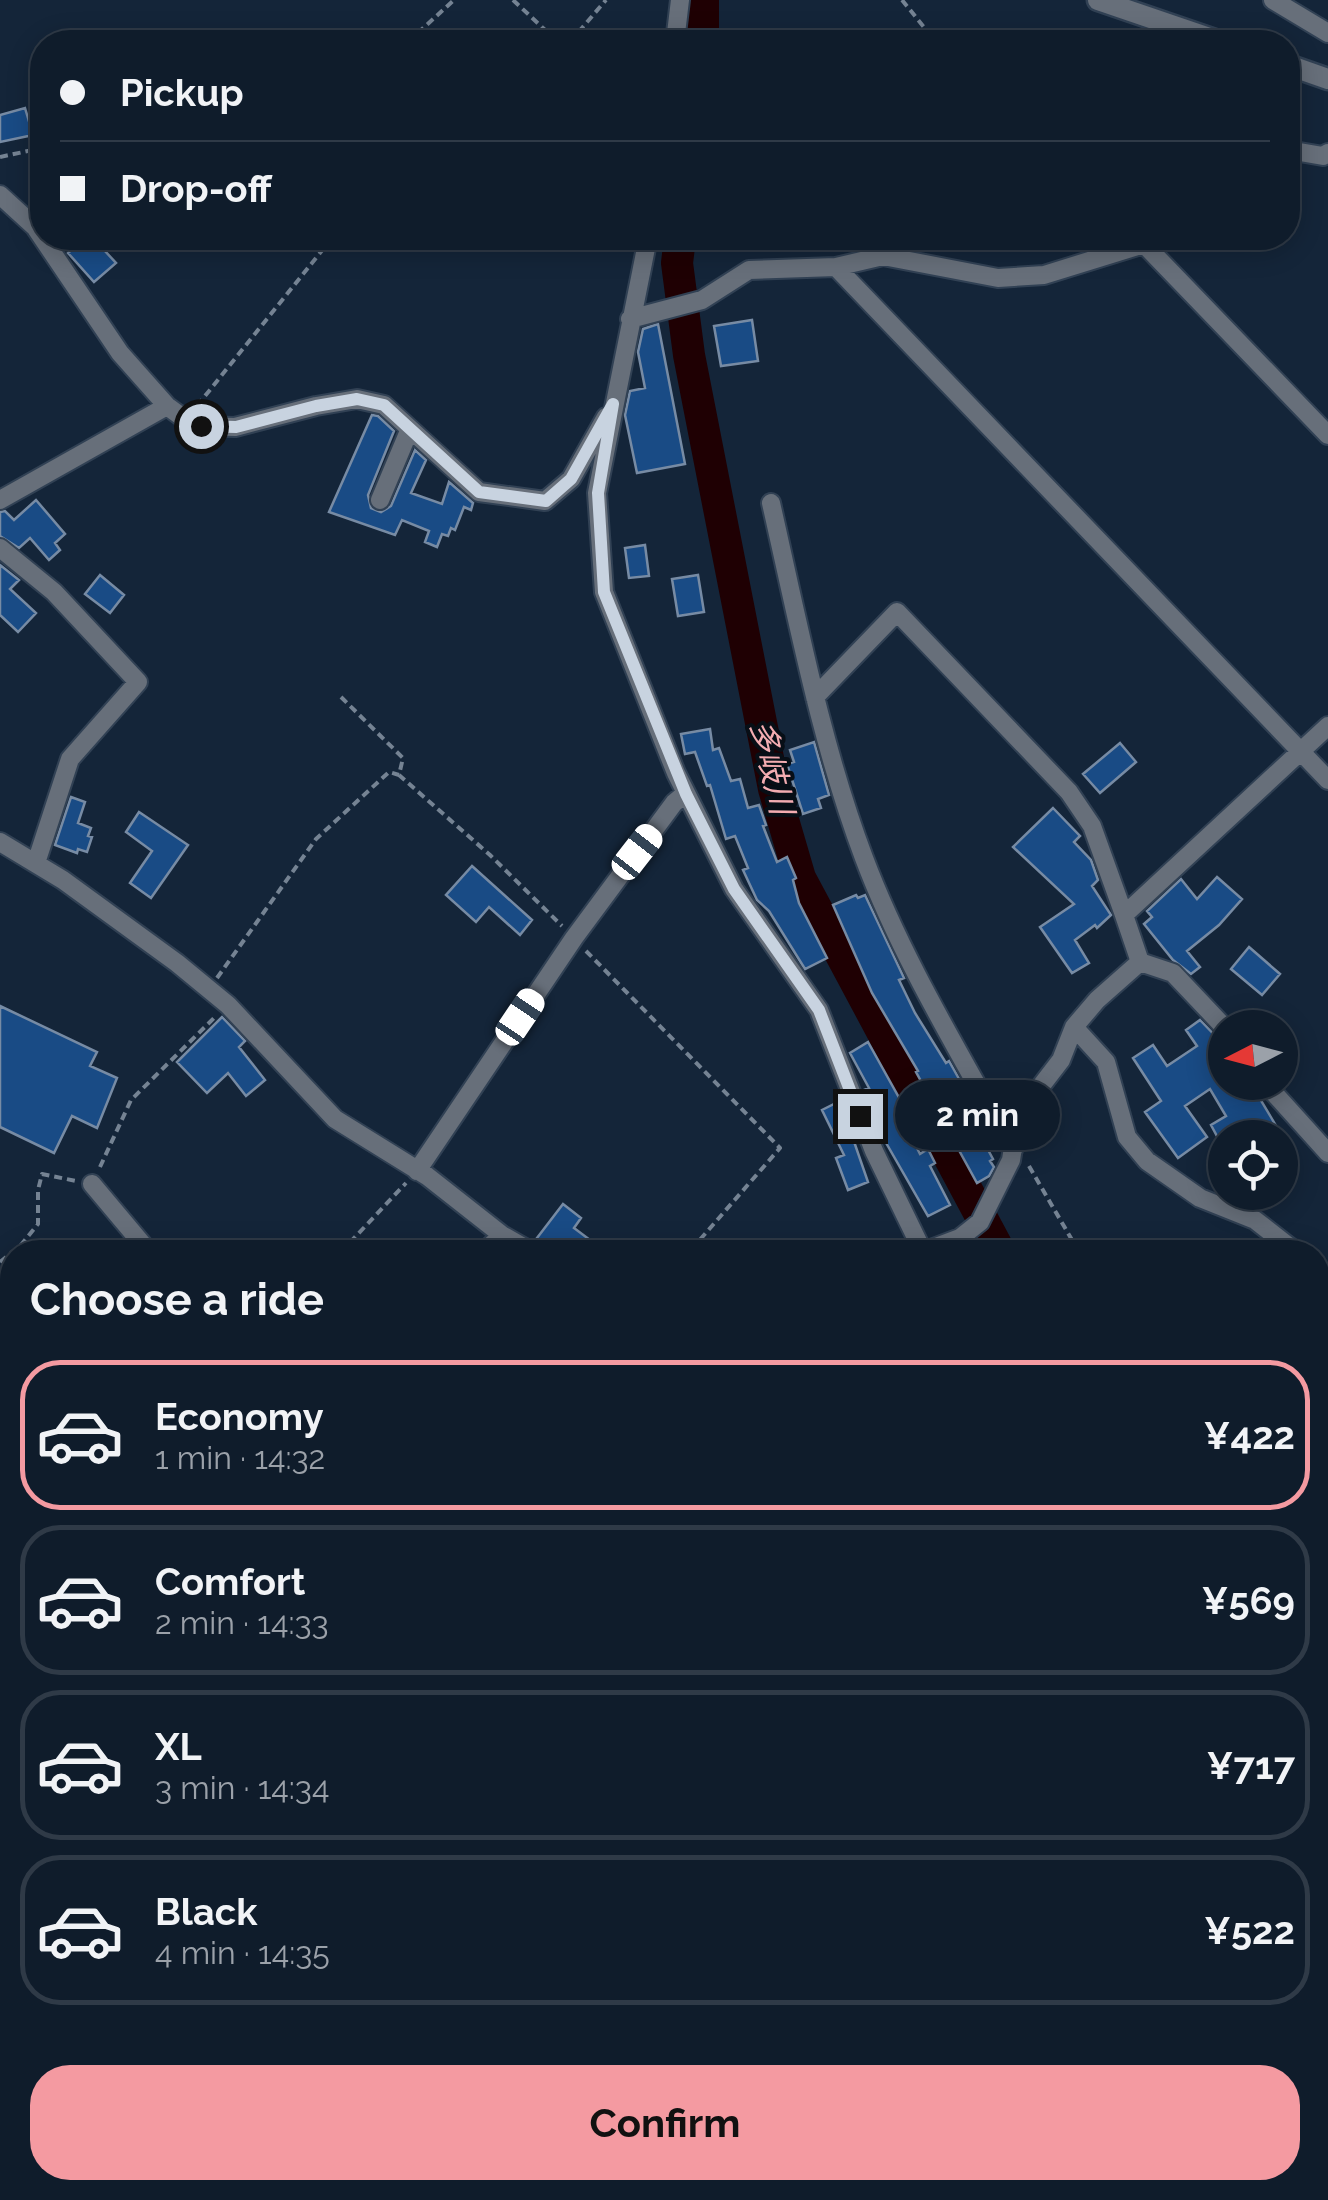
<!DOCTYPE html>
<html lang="en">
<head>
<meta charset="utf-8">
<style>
  :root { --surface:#0f1c2b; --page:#182533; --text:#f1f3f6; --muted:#9ba1a9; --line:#2f3a47; --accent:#f49aa1 }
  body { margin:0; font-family:Raleway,"Noto Sans JP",sans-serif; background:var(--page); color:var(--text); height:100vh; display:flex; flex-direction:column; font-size:38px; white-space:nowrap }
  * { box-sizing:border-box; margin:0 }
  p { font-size:32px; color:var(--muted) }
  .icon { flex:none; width:55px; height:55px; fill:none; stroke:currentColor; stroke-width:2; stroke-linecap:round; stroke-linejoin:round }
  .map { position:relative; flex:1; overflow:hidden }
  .side { position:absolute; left:0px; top:1240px; width:1330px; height:960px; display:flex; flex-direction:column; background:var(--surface); border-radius:40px 40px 0 0; box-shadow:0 5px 25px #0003,0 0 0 2px var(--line) }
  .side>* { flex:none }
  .top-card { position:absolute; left:30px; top:30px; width:1270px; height:220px; border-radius:40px; box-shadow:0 5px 25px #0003,0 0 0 2px var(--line); display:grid; align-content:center; height:220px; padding:0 30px; background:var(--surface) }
  .needle { width:65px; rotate:264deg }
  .controls { position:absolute; left:1208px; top:1010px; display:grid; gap:20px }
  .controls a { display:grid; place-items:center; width:90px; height:90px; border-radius:50%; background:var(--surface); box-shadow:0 5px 25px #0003,0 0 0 2px var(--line); font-size:50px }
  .end { position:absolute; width:45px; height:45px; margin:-22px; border:12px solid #c8d3e0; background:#111; box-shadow:0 0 0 5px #111 }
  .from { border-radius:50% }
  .bubble { position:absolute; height:70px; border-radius:35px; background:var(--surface); box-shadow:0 5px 25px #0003,0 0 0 2px var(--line); font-size:32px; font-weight:700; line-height:70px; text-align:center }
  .car { position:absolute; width:30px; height:60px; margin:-30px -15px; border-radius:12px; box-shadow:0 0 8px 2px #0007; background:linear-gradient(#fff 24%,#345 0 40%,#fff 0 76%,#345 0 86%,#fff 0) }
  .top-card b { display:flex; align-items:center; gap:35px; height:95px; font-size:38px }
  .top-card b+b { border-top:2px solid var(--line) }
  .top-card i { width:25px; height:25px; background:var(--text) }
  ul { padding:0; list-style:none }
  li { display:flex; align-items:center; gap:30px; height:150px; margin:0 20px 15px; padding:0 10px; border:5px solid var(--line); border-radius:40px }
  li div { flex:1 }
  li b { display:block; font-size:38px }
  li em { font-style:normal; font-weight:700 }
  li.on { border-color:var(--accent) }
  li>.icon { width:90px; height:90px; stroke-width:1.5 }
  h2 { padding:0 30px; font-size:45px; line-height:120px }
  .button { display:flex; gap:20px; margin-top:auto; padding:20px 30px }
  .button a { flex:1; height:115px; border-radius:40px; background:var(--accent); color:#111; font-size:40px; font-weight:700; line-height:115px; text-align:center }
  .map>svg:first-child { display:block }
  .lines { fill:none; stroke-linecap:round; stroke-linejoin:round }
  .river { stroke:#1f0003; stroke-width:32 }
  .building { fill:#194b85; stroke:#778ba4; stroke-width:2.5 }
  .minor-casing { stroke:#314154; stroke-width:22 }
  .tertiary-casing { stroke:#314154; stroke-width:25 }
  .secondary-casing { stroke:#314154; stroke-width:25 }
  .path { stroke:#758393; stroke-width:4; stroke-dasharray:8 5; stroke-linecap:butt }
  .minor { stroke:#676f7a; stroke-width:18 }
  .tertiary { stroke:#676f7a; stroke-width:20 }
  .secondary { stroke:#8c9aab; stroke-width:20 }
  .route { stroke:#c8d3e0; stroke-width:12 }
  .labels { text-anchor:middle; stroke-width:8; stroke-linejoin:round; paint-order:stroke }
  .water-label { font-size:32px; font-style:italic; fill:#f3acb1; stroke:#070e16 }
</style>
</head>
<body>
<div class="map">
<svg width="1328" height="2200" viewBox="0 0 1328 2200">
  <rect width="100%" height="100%" fill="#142539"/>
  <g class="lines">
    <path class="river" d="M703 42V0
      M680 238 677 263 689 355 774 789 800 878 1000 1252
      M1318 1727 1328 1737"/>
  </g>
  <path class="building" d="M25 108 33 135 0 142V115Z
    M85 238H93L116 263 94 282 68 253Z
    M752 320 758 361 721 366 714 326Z
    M658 324 685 464 637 473 625 415 630 391 645 388 638 352 643 329Z
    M372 415 378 416 394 431 368 495 371 508 381 512 391 506 415 450 426 460 411 493 442 504 449 482 473 503 471 510 464 507 455 530 451 528 448 536 442 534 437 547 425 542 429 531 402 520 395 535 329 512Z
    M36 500 65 534 55 543 60 550 49 560 30 538 19 548 0 536V512L5 511 14 520Z
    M645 545 649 576 629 578 625 548Z
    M0 565 19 580 10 589 36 613 18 632 0 615Z
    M100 575 124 595 110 613 85 594Z
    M698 575 704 612 678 616 672 579Z
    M710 729 713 750 719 748 731 781 740 779 748 808 759 805 766 825 763 826 777 862 787 857 796 878 793 880 799 903 827 958 805 969 769 911 757 900 743 870 748 868 735 836 726 839 710 785 707 786 695 752 685 754 681 734Z
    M814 742 829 795 818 799 821 808 803 814 787 764 794 762 790 750Z
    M1120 743 1136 762 1100 793 1083 774Z
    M71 797 85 802 78 823 91 828 88 836 92 837 87 852 78 849 77 853 55 845Z
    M1053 808 1080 836 1074 842 1091 860 1098 880 1092 886 1111 915 1097 928 1095 925 1075 940 1089 963 1072 973 1040 927 1074 904 1013 847Z
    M139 812 188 845 151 898 130 883 152 851 126 832Z
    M472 866 532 920 520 935 489 907 476 922 446 895Z
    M1217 877 1242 899 1219 925 1187 951 1200 967 1191 974 1173 960 1144 924 1152 917 1147 911 1181 879 1197 899Z
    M856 895 858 898 865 895 904 978 899 980 915 1013 946 1063 949 1061 982 1120 974 1124 993 1159 990 1161 994 1167 989 1176 977 1183 916 1072 918 1071 872 993 833 905Z
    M1249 947 1280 974 1262 995 1231 969Z
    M0 1006 97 1052 90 1066 117 1078 97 1128 72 1116 54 1153 0 1127Z
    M222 1017 245 1041 239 1047 265 1080 246 1096 228 1073 207 1093 177 1062Z
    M1200 1020 1225 1046V1051L1214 1059 1225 1075V1082H1250L1278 1129 1264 1138H1218L1211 1125 1226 1116 1210 1089 1185 1106 1207 1137 1178 1158 1145 1112 1161 1101 1133 1058 1153 1045 1167 1066 1197 1046 1186 1030Z
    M868 1042 912 1121 905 1124 920 1154 928 1149 935 1163 930 1166 950 1205 928 1216 881 1134 864 1090 869 1088 850 1053Z
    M840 1101 868 1182 848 1190 836 1158 844 1155 822 1110Z
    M563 1204 581 1218 574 1228 606 1252H556L537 1238Z"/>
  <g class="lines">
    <g class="minor-casing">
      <path id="minor" d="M1273 0 1328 33
        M675 42 680 0
        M1288 150 1323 156 1328 153
        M0 195 35 227 120 353 167 406 186 420 201 426 235 427 316 406 357 399 384 405 479 492 545 501 571 479 606 417
        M648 238 597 493 604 592 676 773 734 889 819 1010 874 1151 923 1252
        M1144 244 1328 435
        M836 267 1328 780
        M630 319 702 300 749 270 836 267 883 256 998 278 1044 275 1144 244 1152 238
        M0 500 167 406
        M380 500 409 431
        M771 503C798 622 821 744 864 858 902 959 961 1055 1013 1150
        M0 548 54 592 138 682 70 759 36 863
        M815 697 897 612 1069 792 1092 826 1124 915
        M0 842 63 880 177 963 228 1005 335 1119 427 1176 502 1235 532 1252
        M1140 962 1124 915 1328 726
        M1140 962 1173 973 1225 1028
        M1074 1027 1106 1062 1127 1137 1147 1161 1200 1198 1255 1220 1296 1252
        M1264 1082 1328 1153
        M417 1171 574 938 674 803 686 793
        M92 1184 149 1252
        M484 1252 502 1235
        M923 1252 960 1238 980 1222 1011 1160 1018 1116 1061 1060 1074 1027 1097 1000 1140 962
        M1318 1271 1328 1280
        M1318 1479 1328 1467
        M1318 1750 1328 1760
        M1318 2007 1328 2015
        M1318 2176 1328 2181
        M866 2188 867 2200
        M546 2200 551 2188"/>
    </g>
    <g class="tertiary-casing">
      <path id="tertiary" d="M1098 0 1221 42
        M1288 65 1328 79
        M0 2144H12
        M342 2188 377 2200"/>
    </g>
    <g class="secondary-casing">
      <path id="secondary" d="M1318 1961 1328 1946
        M1155 2200 1163 2188"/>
    </g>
    <path class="path" d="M513 0 558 42
      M902 0 936 42
      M408 42 454 0
      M570 42 606 0
      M0 157 42 148
      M380 238 387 242 411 238
      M197 406 332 238
      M341 697 403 758 399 775 490 855 562 926
      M586 951 780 1148 691 1250 694 1252
      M217 978 316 839 389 772 399 775
      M1029 1166 1079 1252
      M100 1167 131 1100 217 1015
      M341 1252 406 1183
      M0 1262 21 1245 38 1224V1190L42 1174 76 1181"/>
    <use href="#minor" class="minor"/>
    <use href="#tertiary" class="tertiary"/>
    <use href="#secondary" class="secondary"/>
  </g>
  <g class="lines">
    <path class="route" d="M201 426 236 427 316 406 357 399 384 405 479 492 546 501 571 479 613 404 598 493 604 592 686 794 734 889 819 1010 860 1116"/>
  </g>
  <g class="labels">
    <g class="water-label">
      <text transform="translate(772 767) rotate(77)" y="11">多岐川</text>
    </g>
  </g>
</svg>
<div class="controls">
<a><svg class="needle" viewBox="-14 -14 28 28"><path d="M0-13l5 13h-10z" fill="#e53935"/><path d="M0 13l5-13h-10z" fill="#9ba1a9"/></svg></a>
<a><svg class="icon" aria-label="locate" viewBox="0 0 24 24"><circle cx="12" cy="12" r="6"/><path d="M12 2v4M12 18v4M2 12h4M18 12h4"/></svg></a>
</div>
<i class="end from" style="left:201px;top:426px"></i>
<i class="end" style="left:860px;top:1116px"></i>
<div class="bubble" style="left:895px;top:1080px;width:165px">2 min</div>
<i class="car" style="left:637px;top:852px;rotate:38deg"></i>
<i class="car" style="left:520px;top:1017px;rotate:34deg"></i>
<div class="top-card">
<b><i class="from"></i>Pickup</b>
<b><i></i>Drop-off</b>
</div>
<section class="side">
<h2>Choose a ride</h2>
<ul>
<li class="on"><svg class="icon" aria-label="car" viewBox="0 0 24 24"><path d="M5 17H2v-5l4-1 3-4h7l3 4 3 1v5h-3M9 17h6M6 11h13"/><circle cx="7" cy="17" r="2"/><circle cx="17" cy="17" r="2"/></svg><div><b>Economy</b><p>1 min · 14:32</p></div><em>¥422</em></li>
<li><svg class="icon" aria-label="car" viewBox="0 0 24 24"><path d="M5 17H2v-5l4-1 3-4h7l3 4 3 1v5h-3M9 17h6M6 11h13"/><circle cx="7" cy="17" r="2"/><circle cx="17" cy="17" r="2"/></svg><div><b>Comfort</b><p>2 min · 14:33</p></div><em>¥569</em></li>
<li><svg class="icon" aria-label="car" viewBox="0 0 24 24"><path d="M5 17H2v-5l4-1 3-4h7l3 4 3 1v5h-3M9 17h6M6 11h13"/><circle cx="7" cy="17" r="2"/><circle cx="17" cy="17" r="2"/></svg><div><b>XL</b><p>3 min · 14:34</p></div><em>¥717</em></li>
<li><svg class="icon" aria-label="car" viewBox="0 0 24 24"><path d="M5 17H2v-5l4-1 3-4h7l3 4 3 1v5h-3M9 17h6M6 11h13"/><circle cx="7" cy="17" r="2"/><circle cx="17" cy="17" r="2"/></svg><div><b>Black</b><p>4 min · 14:35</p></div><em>¥522</em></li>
</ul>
<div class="button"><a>Confirm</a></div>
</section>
</div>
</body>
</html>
